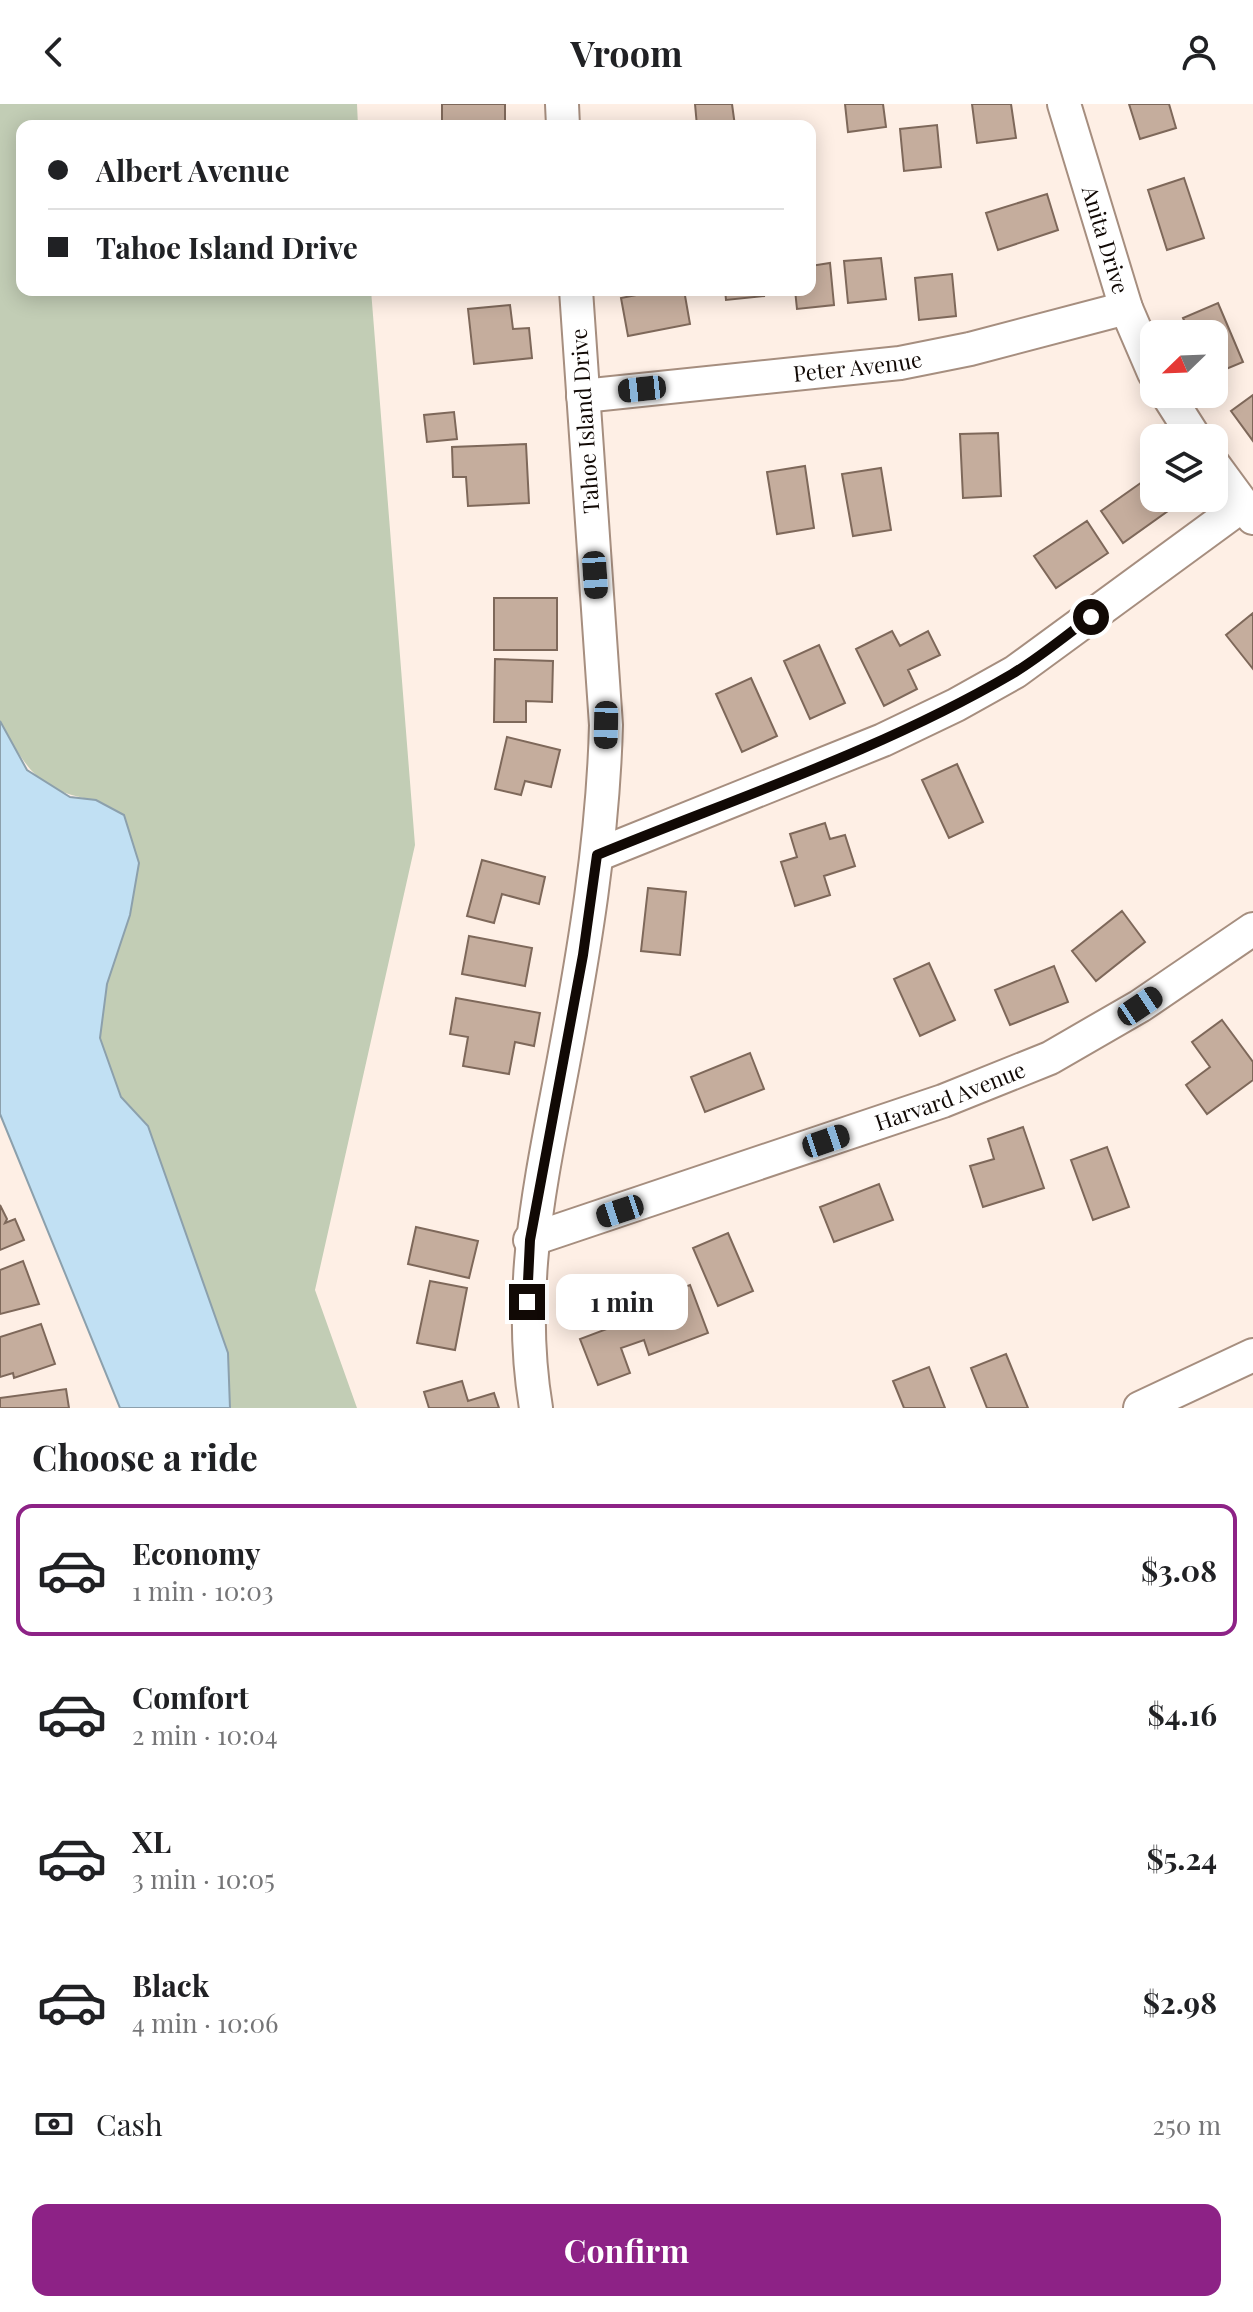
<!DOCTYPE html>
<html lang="en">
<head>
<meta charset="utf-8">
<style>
  :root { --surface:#fff; --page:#f6f6f6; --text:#202124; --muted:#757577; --line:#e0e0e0; --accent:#8d2286 }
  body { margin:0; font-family:"Playfair Display",serif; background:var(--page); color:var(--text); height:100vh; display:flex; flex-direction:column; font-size:30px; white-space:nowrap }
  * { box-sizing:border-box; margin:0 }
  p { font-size:26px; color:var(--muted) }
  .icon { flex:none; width:44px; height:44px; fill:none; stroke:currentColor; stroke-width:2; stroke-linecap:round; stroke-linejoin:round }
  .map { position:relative; height:1304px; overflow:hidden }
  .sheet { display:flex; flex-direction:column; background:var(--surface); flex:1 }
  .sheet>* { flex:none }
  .top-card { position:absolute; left:16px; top:16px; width:800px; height:176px; border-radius:16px; box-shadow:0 4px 20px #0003; display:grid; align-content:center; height:176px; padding:0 32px; background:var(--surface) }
  .needle { width:52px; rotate:247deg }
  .buttons { position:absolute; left:1140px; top:216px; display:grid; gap:16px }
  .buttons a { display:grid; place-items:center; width:88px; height:88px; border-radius:16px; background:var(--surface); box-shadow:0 4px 20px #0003; font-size:40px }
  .end { position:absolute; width:36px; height:36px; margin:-18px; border:10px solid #110905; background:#fff; box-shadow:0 0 0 4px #fff }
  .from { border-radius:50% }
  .bubble { position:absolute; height:56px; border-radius:16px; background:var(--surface); box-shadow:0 4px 20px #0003; font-size:26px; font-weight:700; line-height:56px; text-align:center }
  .car { position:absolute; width:24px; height:48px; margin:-24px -12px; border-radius:10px; box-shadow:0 0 6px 2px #0007; background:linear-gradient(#222 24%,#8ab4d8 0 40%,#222 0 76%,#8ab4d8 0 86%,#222 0) }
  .top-card b { display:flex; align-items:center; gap:28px; height:76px; font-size:30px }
  .top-card b+b { border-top:2px solid var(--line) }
  .top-card i { width:20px; height:20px; background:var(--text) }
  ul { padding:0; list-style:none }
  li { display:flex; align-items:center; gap:24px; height:132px; margin:0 16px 12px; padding:0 16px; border:4px solid transparent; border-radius:16px }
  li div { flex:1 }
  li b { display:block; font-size:30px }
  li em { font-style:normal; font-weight:700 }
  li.selected { border-color:var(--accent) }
  li>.icon { width:72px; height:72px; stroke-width:1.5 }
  h2 { padding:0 32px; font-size:36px; line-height:96px }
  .pay { display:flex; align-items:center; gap:20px; height:88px; padding:0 32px; font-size:30px }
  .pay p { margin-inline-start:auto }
  .primary-button { display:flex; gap:16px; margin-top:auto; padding:16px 32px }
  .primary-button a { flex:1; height:92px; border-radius:16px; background:var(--accent); color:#fff; font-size:32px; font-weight:700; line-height:92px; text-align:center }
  header { display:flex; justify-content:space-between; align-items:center; height:104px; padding:0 32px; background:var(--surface); font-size:36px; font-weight:700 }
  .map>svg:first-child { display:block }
  .green { fill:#c2cdb5 }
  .water { fill:#c1e0f3; stroke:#8ca0ac; stroke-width:2 }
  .building { fill:#c5ad9d; stroke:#7e685a; stroke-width:2 }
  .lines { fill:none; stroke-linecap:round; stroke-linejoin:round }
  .street-casing { stroke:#a68e7f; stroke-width:36 }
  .street { stroke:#fff; stroke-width:32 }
  .route { stroke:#110905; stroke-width:10 }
  .labels { text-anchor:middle; stroke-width:8; stroke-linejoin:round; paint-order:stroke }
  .street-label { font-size:22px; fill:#110905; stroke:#fff }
</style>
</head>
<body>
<header><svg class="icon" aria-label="back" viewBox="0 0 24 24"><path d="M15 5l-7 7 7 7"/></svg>Vroom<svg class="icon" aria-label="person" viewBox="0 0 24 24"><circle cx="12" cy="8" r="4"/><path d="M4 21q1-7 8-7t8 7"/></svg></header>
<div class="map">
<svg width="1253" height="1304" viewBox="0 0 1253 1304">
  <rect width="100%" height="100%" fill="#feefe5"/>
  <path class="green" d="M0 0H357L358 22H22V186H371L415 741 315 1186 357 1304H230L228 1249 148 1022 121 994 100 934 106 880 130 811 96 696C38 688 26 664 0 617Z"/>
  <path class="water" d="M0 617 27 666 70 693 96 696 124 711 139 759 130 811 107 880 100 934 121 993 148 1022 228 1249 230 1304H120L0 1010Z"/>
  <path class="building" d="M442 0H505V22H442Z
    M695 0H732L735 22H697Z
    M845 0H883L886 23 848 28Z
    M972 0H1011L1016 34 977 39Z
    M1129 0H1169L1176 24 1140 35Z
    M937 21 941 63 904 67 900 25Z
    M1184 74 1204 134 1167 146 1148 86Z
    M1047 90 1058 126 998 146 986 109Z
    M881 154 886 195 848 199 844 157Z
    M830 159 834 201 797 205 795 186H810V162Z
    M952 170 956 212 919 216 915 174Z
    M662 186H684L690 220 628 232 621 194Z
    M725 186H763L764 192 726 196Z
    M1218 199 1243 258 1214 270V230H1190L1183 214Z
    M510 201 513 225 529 224 532 254 474 260 468 205Z
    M1253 291V337L1231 307Z
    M454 308 457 335 427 338 424 311Z
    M998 329 1001 392 963 394 960 330Z
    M526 340 529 399 468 402 466 373H453L452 343Z
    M805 362 814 424 777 430 767 368Z
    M881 364 891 426 853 432 842 370Z
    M1152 371 1154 394H1169L1175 402 1123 439 1101 407Z
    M1087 417 1108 449 1056 484 1034 452Z
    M494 494H557V546H494Z
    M1253 509V565L1226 531Z
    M892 527 900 542 928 527 940 551 908 566 917 585 884 602 856 545Z
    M819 541 845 599 810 615 784 557Z
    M495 555 553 557 552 598 526 597V618H494Z
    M751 574 777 632 742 648 716 590Z
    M507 633 560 646 551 683 525 677 521 691 495 685Z
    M957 660 983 718 949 734 922 676Z
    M825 719 830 735 845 731 855 762 824 772 830 791 795 802 781 758 797 753 790 730Z
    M482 756 545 773 539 800 502 790 494 819 467 812Z
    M648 784 686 788 680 851 641 847Z
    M1122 807 1145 838 1096 877 1072 847Z
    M469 832 532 844 525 882 462 870Z
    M929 859 955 916 920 932 894 875Z
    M1054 862 1068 898 1010 921 995 886Z
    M456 894 540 909 534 942 515 938 509 970 463 962 468 933 450 930Z
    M1222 916 1253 958V976L1207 1010 1186 981 1210 963 1192 938Z
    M750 949 764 985 705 1008 691 973Z
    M1023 1023 1044 1084 983 1103 970 1062 994 1055 988 1035Z
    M1107 1043 1129 1103 1093 1116 1071 1056Z
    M879 1080 893 1116 834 1138 820 1103Z
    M0 1101 7 1115 5 1119 15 1115 24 1136 0 1146Z
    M416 1123 478 1137 469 1174 408 1160Z
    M728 1129 753 1187 718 1202 693 1144Z
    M23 1157 39 1200 0 1210V1166Z
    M430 1177 467 1184 455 1246 417 1239Z
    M690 1181 708 1229 649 1251 644 1236 621 1244 630 1269 598 1281 580 1235 636 1214 631 1203Z
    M41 1220 55 1260 14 1274 13 1269 0 1273V1233Z
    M1006 1250 1028 1304H987L971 1264Z
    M929 1263 945 1304H904L893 1277Z
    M462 1277 468 1297 494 1289 499 1304H429L424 1288Z
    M66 1285 69 1304H0V1294Z"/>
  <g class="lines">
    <g class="street-casing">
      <g id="street">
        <path d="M562 0 563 22"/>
        <path id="s1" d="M1064 0 1126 204 1154 269"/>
        <path d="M1167 290 1195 334"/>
        <path id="s2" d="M583 292 900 259 970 245 1126 204"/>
        <path d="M1214 361 1253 414"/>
        <path d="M597 751 883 636 956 601 1015 568 1243 401"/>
        <path id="s3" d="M530 1136 943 997 1050 954 1140 902 1253 825"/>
        <path d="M536 1304C516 1184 541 1077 563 960 584 848 603 736 606 621L576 186"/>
        <path d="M1140 1304 1253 1251"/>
      </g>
    </g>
    <use href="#street" class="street"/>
  </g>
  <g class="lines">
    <path class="route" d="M527 1198 530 1136 583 851 597 751C736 694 882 646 1012 570 1039 554 1065 532 1091 513"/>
  </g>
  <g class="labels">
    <g class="street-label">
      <text dy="8" stroke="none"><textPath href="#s1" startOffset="142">Anita Drive</textPath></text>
      <text dy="8" stroke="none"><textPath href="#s2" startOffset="276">Peter Avenue</textPath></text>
      <text transform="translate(585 317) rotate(-94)" y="8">Tahoe Island Drive</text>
      <text dy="8" stroke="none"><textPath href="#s3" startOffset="444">Harvard Avenue</textPath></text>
    </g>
  </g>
</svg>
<div class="buttons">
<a><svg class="needle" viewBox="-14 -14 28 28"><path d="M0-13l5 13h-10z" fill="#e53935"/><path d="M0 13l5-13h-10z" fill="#757577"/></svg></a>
<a><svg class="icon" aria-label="layers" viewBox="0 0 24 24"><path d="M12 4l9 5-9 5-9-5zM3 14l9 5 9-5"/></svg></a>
</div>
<i class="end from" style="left:1091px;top:513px"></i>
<i class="end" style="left:527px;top:1198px"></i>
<div class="bubble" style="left:556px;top:1170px;width:132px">1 min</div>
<i class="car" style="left:642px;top:285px;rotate:264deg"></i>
<i class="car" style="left:595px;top:471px;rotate:176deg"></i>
<i class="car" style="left:606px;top:621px;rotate:181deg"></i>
<i class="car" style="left:1140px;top:902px;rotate:56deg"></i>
<i class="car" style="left:826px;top:1037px;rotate:71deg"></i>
<i class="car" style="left:620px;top:1107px;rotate:252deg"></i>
<div class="top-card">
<b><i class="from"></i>Albert Avenue</b>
<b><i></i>Tahoe Island Drive</b>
</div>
</div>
<section class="sheet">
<h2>Choose a ride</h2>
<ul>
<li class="selected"><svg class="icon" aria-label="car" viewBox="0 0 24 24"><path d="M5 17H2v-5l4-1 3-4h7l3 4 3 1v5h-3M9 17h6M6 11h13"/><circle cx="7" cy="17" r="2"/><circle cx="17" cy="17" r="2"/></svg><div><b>Economy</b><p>1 min · 10:03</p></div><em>$3.08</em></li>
<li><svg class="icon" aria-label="car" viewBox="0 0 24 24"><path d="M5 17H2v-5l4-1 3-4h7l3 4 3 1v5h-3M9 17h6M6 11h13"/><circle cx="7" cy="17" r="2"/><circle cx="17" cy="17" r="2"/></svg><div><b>Comfort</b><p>2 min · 10:04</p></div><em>$4.16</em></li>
<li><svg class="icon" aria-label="car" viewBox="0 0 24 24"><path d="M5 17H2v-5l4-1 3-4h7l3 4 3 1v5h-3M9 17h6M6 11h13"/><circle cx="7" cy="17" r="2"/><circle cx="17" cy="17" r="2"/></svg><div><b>XL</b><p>3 min · 10:05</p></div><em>$5.24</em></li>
<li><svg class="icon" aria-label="car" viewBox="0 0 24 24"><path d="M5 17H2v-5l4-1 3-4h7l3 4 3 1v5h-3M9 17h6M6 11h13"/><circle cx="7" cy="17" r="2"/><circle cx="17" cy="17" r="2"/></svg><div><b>Black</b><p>4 min · 10:06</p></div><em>$2.98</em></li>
</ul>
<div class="pay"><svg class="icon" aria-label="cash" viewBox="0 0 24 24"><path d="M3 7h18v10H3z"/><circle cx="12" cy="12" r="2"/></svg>Cash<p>250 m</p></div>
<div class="primary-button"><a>Confirm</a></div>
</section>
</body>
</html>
